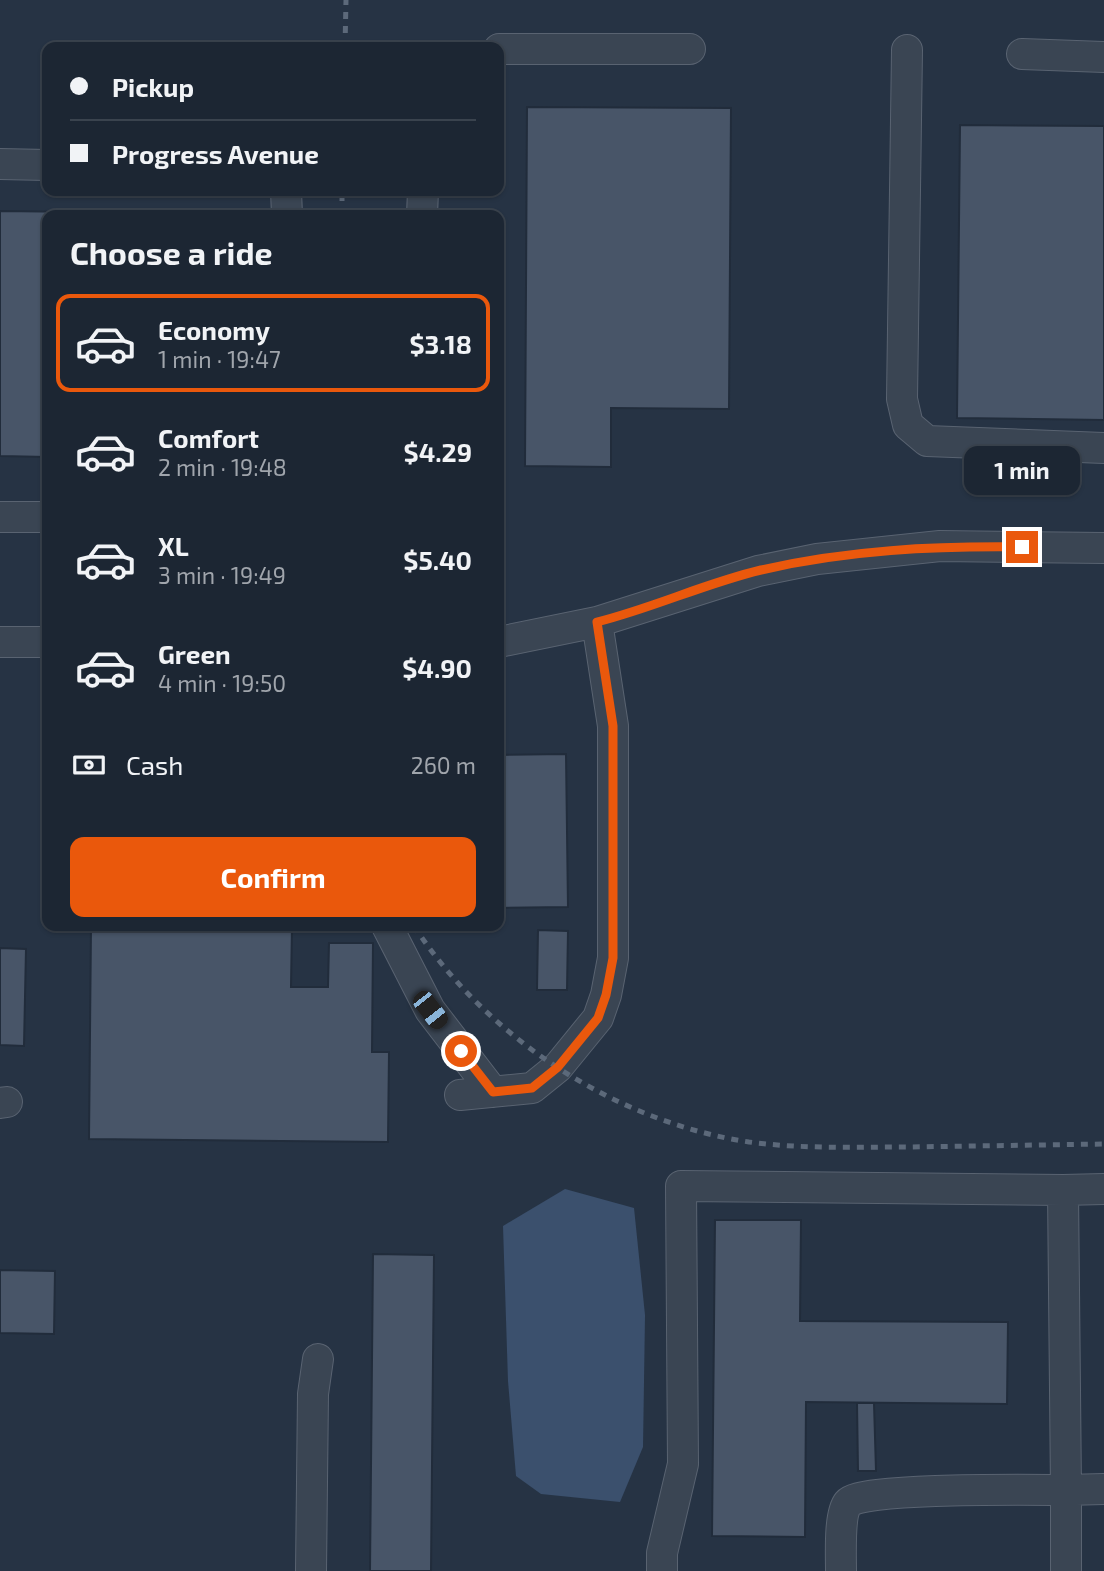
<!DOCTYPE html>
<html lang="en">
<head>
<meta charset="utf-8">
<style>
  :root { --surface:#1c2633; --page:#252e3b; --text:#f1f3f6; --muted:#a0a5ac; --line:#3a434e; --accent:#ea580c }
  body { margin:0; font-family:"Exo 2",sans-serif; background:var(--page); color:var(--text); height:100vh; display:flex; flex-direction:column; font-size:26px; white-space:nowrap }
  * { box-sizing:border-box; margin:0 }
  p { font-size:23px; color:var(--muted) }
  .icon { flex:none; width:38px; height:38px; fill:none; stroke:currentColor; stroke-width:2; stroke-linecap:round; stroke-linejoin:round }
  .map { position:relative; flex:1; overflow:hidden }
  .sheet { position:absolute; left:42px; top:210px; width:462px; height:721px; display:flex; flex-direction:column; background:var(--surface); border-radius:14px; box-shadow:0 2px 5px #0004,0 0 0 2px var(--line) }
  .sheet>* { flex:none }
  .guide { position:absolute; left:42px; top:42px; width:462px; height:154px; border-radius:14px; box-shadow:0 2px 5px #0004,0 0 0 2px var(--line); display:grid; align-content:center; height:154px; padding:0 28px; background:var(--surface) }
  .end { position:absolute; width:32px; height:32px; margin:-16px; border:9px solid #ea580c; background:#fff; box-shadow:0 0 0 4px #fff }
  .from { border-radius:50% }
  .bubble { position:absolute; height:49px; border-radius:14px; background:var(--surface); box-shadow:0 2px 5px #0004,0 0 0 2px var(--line); font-size:23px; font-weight:700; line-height:49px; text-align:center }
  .car { position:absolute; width:21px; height:42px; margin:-21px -10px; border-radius:9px; box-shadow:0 0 5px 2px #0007; background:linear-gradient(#222 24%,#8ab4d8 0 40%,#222 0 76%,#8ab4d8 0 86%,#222 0) }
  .guide b { display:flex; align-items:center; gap:24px; height:66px; font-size:26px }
  .guide b+b { border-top:2px solid var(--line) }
  .guide i { width:18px; height:18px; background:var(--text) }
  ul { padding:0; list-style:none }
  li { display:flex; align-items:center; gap:21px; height:98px; margin:0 14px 10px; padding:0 14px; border:4px solid transparent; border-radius:14px }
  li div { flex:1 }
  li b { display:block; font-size:26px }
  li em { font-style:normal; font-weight:700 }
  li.current { border-color:var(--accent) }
  li>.icon { width:63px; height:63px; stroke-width:1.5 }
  h2 { padding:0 28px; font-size:32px; line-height:84px }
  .pay { display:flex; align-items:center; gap:18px; height:77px; padding:0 28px; font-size:26px }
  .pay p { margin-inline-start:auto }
  .button { display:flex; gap:14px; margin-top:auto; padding:14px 28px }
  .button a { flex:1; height:80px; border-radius:14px; background:var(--accent); color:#fff; font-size:28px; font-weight:700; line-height:80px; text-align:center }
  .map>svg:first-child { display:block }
  .water { fill:#3b506d }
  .building { fill:#485568; stroke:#212c3b; stroke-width:2 }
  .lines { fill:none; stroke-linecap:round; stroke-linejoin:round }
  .minor-casing { stroke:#596371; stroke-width:32 }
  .minor { stroke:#3a4553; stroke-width:30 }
  .rail { stroke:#5c697a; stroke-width:5; stroke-dasharray:7 7; stroke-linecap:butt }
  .route { stroke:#ea580c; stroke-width:9 }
</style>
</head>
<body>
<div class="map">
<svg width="1104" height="1571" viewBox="0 0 1104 1571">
  <rect width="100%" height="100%" fill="#263344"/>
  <path class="water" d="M565 1189 634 1208 645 1315 643 1447 620 1502 541 1494 516 1476 508 1381 503 1226Z"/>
  <path class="building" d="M527 107 731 108 729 409 611 408V467L525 466Z
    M960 125 1104 126V420L957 418Z
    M0 211 263 214V215H47V457L0 456Z
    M566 754 568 907 499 908V755Z
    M91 926H292L291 987H328L329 943H373L372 1052H389L388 1142 89 1139Z
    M538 930 568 931 567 990H537Z
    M0 948 26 949 24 1046 0 1045Z
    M715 1220H801L800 1321 1008 1322 1007 1404 806 1402 805 1537 712 1536Z
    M373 1254 434 1255 431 1571H370Z
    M0 1270 55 1271 54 1334 0 1333Z
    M857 1403H874L876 1471H858Z"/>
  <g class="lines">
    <g class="minor-casing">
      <path id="minor" d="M499 49H690
        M907 50 902 399 908 425 927 441 1104 448
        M1022 54 1104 57
        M0 164 47 165
        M286 191 287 215
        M422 215 423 191
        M0 517H47
        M0 642H47
        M499 642 597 622 758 571 817 559 940 546 1104 548
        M387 926 430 1010 493 1092
        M460 1095 532 1088 558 1067 598 1018 606 995 613 958V726L597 622
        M0 1103 7 1102
        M311 1571 313 1394 318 1359
        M662 1571V1553L683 1464 681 1186 1063 1190
        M841 1571C841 1555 839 1514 848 1503 861 1487 1035 1490 1066 1490L1063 1190 1104 1189
        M1066 1571V1490L1104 1489"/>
    </g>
    <use href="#minor" class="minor"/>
    <path class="rail" d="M345 47 346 0
      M342 215V191
      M414 926C487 1038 616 1122 749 1142 801 1149 855 1147 908 1147 973 1146 1039 1145 1104 1144"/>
  </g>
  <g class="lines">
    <path class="route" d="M461 1051 493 1092 532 1088 558 1067 598 1018 606 995 613 958V726L597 622C653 608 706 583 761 570 848 550 933 546 1022 547"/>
  </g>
</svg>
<i class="end from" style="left:461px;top:1051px"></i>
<i class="end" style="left:1022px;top:547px"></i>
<div class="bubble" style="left:964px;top:446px;width:116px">1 min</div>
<i class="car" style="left:430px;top:1010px;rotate:142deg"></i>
<div class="guide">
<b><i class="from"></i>Pickup</b>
<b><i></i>Progress Avenue</b>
</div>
<section class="sheet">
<h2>Choose a ride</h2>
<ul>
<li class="current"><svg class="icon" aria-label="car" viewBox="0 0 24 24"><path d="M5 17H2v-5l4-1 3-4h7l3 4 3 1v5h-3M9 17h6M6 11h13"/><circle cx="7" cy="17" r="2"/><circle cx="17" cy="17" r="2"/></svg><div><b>Economy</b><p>1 min · 19:47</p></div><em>$3.18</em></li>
<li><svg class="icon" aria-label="car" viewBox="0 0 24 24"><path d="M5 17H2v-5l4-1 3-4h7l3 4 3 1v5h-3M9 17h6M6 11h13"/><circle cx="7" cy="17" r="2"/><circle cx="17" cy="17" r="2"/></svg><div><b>Comfort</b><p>2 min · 19:48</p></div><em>$4.29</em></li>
<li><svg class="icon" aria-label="car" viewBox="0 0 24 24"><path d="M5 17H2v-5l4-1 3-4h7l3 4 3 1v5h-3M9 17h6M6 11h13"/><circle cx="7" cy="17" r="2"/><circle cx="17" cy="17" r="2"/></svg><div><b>XL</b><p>3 min · 19:49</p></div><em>$5.40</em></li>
<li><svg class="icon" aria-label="car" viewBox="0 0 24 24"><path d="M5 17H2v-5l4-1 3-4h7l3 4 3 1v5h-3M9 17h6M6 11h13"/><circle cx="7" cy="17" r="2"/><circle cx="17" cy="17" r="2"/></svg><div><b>Green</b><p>4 min · 19:50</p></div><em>$4.90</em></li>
</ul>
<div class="pay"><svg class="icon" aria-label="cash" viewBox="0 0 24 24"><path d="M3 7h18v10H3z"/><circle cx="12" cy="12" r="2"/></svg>Cash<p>260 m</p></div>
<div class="button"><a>Confirm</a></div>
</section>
</div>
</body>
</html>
